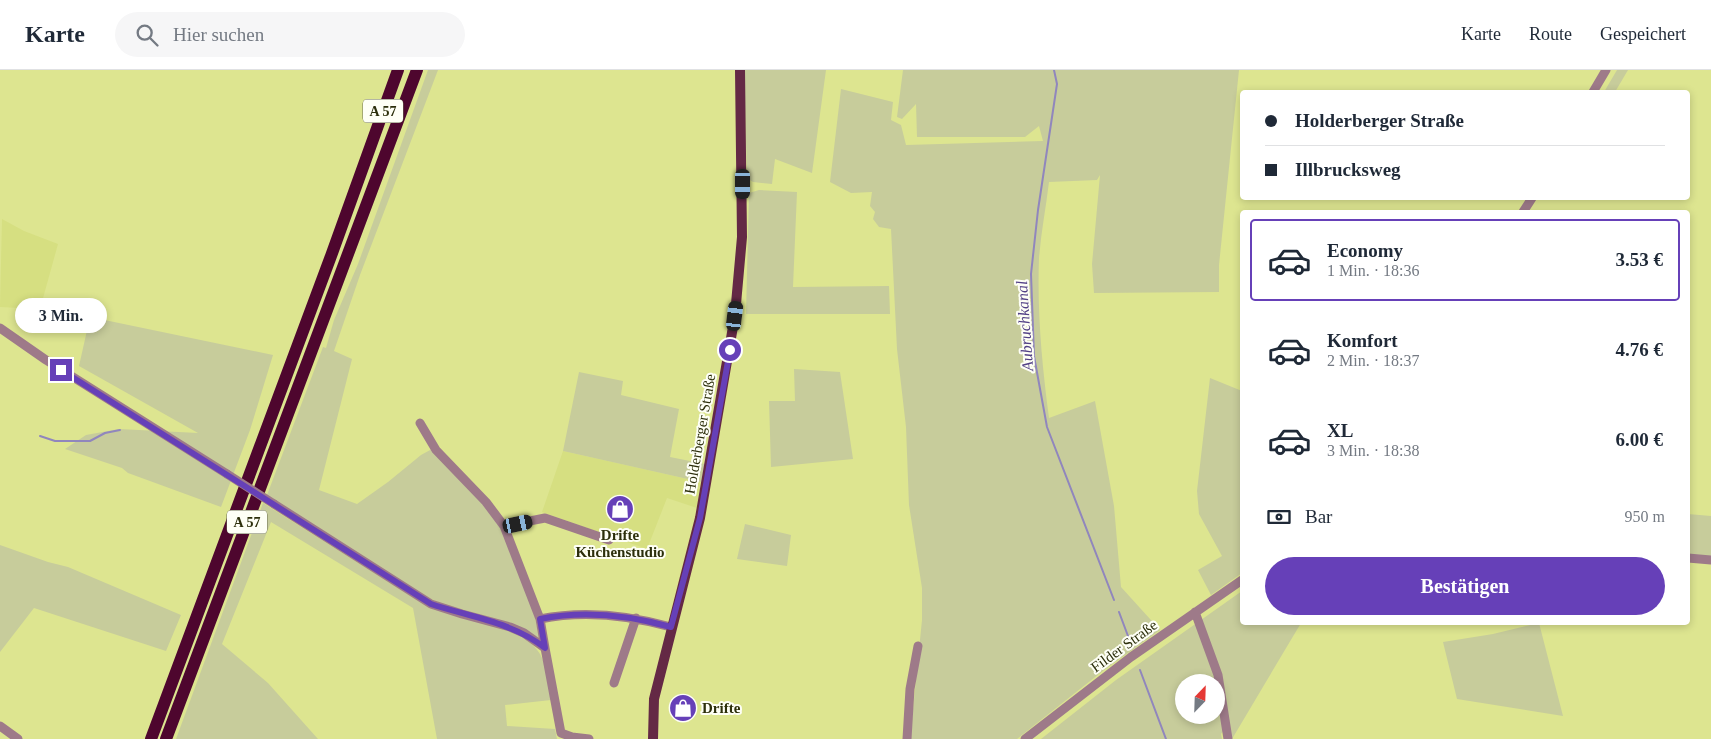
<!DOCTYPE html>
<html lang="de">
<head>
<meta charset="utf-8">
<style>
  :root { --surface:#fff; --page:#f6f6f7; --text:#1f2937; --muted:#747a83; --line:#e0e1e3; --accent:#6640b8 }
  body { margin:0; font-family:"Times New Roman",serif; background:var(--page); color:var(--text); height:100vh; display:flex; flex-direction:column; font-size:19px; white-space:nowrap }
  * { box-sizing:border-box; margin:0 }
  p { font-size:16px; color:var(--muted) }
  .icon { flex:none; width:28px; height:28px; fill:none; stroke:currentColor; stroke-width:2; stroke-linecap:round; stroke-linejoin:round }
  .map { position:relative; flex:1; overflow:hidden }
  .sheet { position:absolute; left:1240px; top:140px; width:450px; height:415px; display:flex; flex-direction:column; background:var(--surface); border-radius:5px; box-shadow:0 2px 8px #0003 }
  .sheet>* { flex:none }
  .top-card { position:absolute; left:1240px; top:20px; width:450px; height:110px; border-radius:5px; box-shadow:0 2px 8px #0003; display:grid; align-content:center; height:110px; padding:0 25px; background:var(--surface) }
  .needle { width:32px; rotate:23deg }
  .buttons { position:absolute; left:1175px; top:604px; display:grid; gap:10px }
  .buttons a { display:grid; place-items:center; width:50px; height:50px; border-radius:50%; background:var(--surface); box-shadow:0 2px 8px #0003; font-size:25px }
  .end { position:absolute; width:22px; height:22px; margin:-11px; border:6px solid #6640b8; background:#fff; box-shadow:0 0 0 2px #fff }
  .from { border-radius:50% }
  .bubble { position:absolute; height:35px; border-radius:18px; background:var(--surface); box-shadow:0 2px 8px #0003; font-size:16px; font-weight:700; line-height:35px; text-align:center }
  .car { position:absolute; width:15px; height:30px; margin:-15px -8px; border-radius:6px; box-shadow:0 0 4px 1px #0007; background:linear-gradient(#222 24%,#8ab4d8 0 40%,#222 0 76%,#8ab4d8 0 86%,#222 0) }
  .top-card b { display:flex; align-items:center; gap:18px; height:48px; font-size:19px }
  .top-card b+b { border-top:1px solid var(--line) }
  .top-card i { width:12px; height:12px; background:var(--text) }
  ul { padding:9px 0 0; list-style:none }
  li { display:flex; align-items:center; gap:15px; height:82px; margin:0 10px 8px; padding:0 15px; border:2px solid transparent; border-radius:5px }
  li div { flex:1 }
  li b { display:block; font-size:19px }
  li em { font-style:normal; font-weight:700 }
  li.on { border-color:var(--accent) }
  li>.icon { width:45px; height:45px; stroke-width:1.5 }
  .pay { display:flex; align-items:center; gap:12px; height:55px; padding:0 25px; font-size:19px }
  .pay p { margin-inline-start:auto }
  .primary-button { display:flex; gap:10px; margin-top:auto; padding:10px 25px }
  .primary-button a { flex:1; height:58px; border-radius:30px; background:var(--accent); color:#fff; font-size:20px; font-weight:700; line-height:58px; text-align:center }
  header { display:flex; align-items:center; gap:30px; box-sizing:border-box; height:70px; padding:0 25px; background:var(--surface); border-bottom:1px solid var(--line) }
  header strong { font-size:24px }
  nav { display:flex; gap:28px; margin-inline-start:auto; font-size:18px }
  .search { width:350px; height:45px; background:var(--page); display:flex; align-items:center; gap:12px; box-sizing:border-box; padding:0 18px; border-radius:28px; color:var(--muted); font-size:19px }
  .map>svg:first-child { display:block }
  .built { fill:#d6df81 }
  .green { fill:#c7cc9b; fill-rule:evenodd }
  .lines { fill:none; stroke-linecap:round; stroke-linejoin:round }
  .stream { stroke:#9086bd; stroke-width:2 }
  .minor { stroke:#9e7a89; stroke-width:9 }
  .major { stroke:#642945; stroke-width:10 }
  .highway { stroke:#4e062e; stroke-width:12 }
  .minor-bridge { stroke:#9e7a89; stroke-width:9 }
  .route { stroke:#6640b8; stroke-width:6 }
  .labels { text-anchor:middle; stroke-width:4; stroke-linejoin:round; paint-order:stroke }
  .shield { fill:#fefff6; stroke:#6b6d52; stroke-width:1 }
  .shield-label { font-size:14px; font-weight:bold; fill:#2c2f0b }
  .street-label { font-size:15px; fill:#2c2f0b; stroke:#fefff6 }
  .poi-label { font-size:15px; font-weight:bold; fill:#2c2f0b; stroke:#fefff6 }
  .water-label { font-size:16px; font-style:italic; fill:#524086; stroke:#fefff6 }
</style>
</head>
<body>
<header>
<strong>Karte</strong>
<div class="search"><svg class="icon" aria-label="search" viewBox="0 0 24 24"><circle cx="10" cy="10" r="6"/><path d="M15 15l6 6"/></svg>Hier suchen</div>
<nav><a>Karte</a><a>Route</a><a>Gespeichert</a></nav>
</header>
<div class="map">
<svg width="1711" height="669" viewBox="0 0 1711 669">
  <rect width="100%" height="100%" fill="#dde590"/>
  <path class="built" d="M2 149 24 161 58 174 40 239 0 237Z
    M563 381 701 412 697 438 667 428 647 479 542 442Z"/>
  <path class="green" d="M428 0H438L360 205 334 281 352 289 319 420 357 434 388 412 421 385 432 379 484 434 502 458 533 536 539 568 513 556 454 539 422 525 267 425 323 277 326 278 334 250 358 194Z
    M744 0H826L812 103 775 89 772 114 753 112 747 108Z
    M903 0H1239L1219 195V222L1094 223 1092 194 1100 105 1097 110 1049 112C1046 137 1041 163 1039 188 1037 242 1042 295 1049 348L1095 331 1114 436 1121 517 1160 560 1104 600 1017 669H910L922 550V518L909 435 906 357 897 279 891 159 879 157 873 149 875 142 870 136 872 122 851 123 830 112 841 19 893 32 891 50 901 55 906 75 1043 71 1039 56 1025 67H917L916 34 902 49 897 47Z
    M1617 0H1628L1615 22H1604Z
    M759 120 797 122 793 217 889 216 890 244H746L749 123Z
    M90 247 273 285 250 360 221 437 128 403 122 398 65 379 86 365 119 359 198 363 79 296Z
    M794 299 840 302 853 389 771 397 769 331H795Z
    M579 302 623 311 621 325 679 339 670 387 705 394 701 412 563 381Z
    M1210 308 1242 321V503L1211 525 1198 500 1222 486 1199 444 1197 421Z
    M263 433 419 531 518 564C548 582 545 597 551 630L505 635 507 656 555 659 557 669H437L413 538 271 452 222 574 268 613 318 669H176Z
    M1688 444 1711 446V487L1688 485Z
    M745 454 791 465 787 496 737 489Z
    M0 475 48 492 68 497 181 545 166 581 34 538 0 582Z
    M1242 521V552L1301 553 1232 669 1227 656 1221 664 1222 669H1041L1116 610ZM1184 612H1216V645H1184Z
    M1539 553 1563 646 1457 629 1443 572 1493 564Z"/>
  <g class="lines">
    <path class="stream" d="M1054 0 1057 14 1038 140 1031 204 1034 286 1047 357 1114 530
      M40 366 55 371H90L105 363 120 360
      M1119 542 1131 574
      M1140 600 1166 669"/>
    <path class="minor" d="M1593 22 1606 0
      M1523 142 1532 128
      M0 258 46 290 227 404
      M420 353 436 380 486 432 504 456 540 549 545 578
      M274 434 431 534 462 544 510 557 524 563 545 578 561 663 572 667 589 669
      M504 456 545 448 609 470
      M1688 488 1711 490
      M1195 542 1218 605 1228 669
      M540 549C584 540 628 545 671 557
      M614 613 636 548
      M0 656 18 669
      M907 669 910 619 918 576
      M1025 669 1131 587 1242 510"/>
    <path class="major" d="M653 669 654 629 700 448 735 245 742 167 740 0"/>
    <path class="highway" d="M151 669 331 186 398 0
      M166 669 417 0"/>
    <path class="minor-bridge" d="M227 404 274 434"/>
  </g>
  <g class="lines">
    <path class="route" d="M61 300 431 534C470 547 512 552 545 578L540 549C584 540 628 545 671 557L700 448 730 280"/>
  </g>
  <defs>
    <g id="shop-disc" transform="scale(1.4375)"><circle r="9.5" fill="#6640b8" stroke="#fefff6"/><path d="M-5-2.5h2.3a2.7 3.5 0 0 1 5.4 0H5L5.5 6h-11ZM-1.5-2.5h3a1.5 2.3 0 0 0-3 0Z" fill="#fff"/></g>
  </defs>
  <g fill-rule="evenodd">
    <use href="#shop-disc" x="620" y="439"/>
    <use href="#shop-disc" x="683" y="638"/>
  </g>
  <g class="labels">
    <g class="shield">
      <rect x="363" y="29.5" width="40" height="23" rx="4"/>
      <rect x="227" y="440.5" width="40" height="23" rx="4"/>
    </g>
    <g class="shield-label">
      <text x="383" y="46">A 57</text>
      <text x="247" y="457">A 57</text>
    </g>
    <g class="street-label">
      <text transform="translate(700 364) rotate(-80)" y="5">Holderberger Straße</text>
      <text transform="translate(1124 576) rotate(-36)" y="5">Filder Straße</text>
    </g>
    <g class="poi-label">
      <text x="620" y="470">Drifte<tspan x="620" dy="17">Küchenstudio</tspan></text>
      <text x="702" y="643" text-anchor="start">Drifte</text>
    </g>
    <g class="water-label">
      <text transform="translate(1024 256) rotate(-94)" y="6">Aubruchkanal</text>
    </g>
  </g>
</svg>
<div class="buttons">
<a><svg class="needle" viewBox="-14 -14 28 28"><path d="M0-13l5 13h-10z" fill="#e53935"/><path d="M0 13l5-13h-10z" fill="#747a83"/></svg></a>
</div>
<i class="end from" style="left:730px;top:280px"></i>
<i class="end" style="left:61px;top:300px"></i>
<div class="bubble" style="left:15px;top:228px;width:92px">3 Min.</div>
<i class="car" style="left:743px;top:114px;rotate:180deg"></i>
<i class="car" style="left:735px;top:246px;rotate:7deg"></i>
<i class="car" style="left:518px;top:454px;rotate:78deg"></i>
<div class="top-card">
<b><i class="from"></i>Holderberger Straße</b>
<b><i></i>Illbrucksweg</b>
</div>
<section class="sheet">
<ul>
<li class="on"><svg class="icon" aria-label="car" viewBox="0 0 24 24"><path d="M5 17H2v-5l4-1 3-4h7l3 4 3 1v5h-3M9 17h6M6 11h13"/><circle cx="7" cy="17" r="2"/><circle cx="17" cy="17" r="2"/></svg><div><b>Economy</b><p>1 Min. · 18:36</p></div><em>3.53 €</em></li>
<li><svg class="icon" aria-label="car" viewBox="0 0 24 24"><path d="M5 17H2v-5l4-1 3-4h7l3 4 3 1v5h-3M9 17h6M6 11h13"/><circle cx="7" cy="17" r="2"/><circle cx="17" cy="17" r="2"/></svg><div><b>Komfort</b><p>2 Min. · 18:37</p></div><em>4.76 €</em></li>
<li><svg class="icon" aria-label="car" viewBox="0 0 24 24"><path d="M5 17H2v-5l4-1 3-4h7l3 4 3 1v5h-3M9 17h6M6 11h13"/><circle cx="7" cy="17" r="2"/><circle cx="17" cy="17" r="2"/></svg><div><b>XL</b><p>3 Min. · 18:38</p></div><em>6.00 €</em></li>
</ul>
<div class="pay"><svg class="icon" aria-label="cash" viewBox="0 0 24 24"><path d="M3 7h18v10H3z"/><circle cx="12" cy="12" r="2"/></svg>Bar<p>950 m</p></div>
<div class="primary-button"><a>Bestätigen</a></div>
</section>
</div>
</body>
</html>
